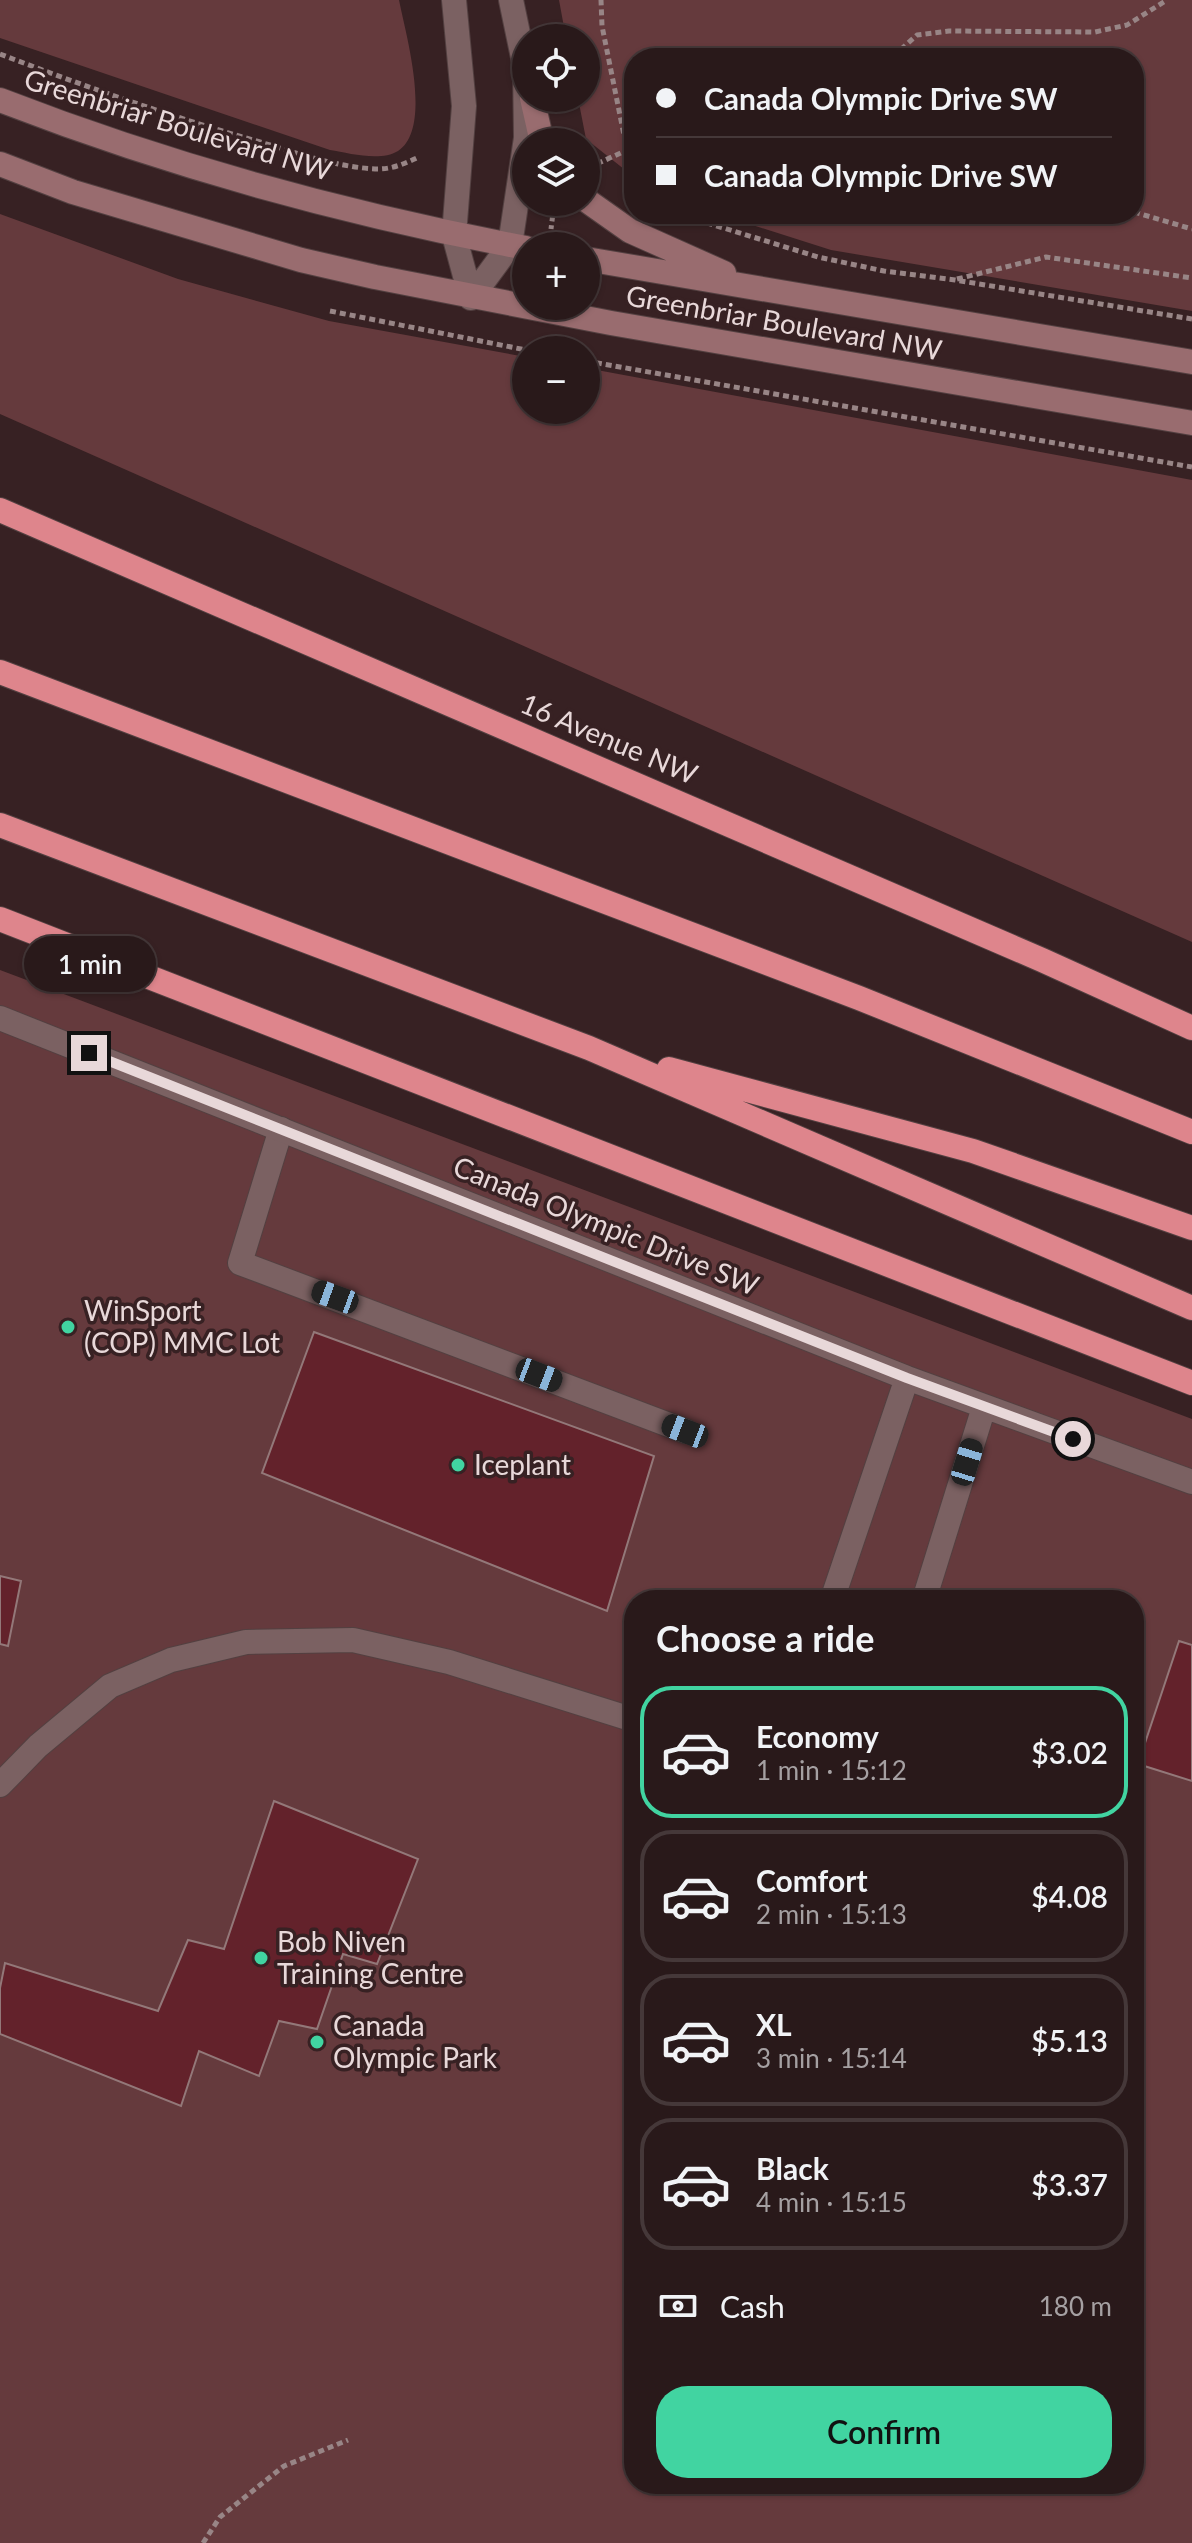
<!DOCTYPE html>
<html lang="en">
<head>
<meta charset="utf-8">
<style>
  :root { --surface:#29191a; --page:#352627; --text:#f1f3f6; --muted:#a5a0a2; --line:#453839; --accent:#41d4a1 }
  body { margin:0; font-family:Lato,sans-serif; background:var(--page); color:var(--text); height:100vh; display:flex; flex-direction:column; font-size:30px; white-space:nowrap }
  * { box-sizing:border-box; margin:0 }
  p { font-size:26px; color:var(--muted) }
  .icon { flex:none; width:44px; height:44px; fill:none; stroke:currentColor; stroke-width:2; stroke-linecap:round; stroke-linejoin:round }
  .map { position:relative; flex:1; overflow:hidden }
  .details { position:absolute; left:624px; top:1590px; width:520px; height:904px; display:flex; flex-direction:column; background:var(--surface); border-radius:32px; box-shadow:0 2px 6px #0004,0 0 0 2px var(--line) }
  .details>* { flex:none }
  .hud { position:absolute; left:624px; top:48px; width:520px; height:176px; border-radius:32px; box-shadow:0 2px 6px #0004,0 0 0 2px var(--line); display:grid; align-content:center; height:176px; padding:0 32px; background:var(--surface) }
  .buttons { position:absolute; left:512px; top:24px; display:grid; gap:16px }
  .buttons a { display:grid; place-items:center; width:88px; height:88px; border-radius:50%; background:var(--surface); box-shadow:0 2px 6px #0004,0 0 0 2px var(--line); font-size:40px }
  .end { position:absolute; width:36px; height:36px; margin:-18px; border:10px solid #e8d8d9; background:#111; box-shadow:0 0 0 4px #111 }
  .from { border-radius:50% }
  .bubble { position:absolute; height:56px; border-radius:28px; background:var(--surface); box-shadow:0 2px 6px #0004,0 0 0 2px var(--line); font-size:26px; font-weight:600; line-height:56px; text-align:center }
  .car { position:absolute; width:24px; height:48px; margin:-24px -12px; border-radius:10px; box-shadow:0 0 6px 2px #0007; background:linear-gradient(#222 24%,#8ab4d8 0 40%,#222 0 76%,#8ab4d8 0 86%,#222 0) }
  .hud b { display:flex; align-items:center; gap:28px; height:76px; font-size:30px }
  .hud b+b { border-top:2px solid var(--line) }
  .hud i { width:20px; height:20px; background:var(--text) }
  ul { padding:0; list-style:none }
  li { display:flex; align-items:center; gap:24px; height:132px; margin:0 16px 12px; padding:0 16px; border:4px solid var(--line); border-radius:32px }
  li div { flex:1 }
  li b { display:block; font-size:30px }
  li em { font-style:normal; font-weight:600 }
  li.selected { border-color:var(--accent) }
  li>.icon { width:72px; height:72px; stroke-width:1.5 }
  h2 { padding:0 32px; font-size:36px; line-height:96px }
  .pay { display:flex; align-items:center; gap:20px; height:88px; padding:0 32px; font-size:30px }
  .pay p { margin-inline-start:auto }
  .primary-button { display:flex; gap:16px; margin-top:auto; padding:16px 32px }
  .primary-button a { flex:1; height:92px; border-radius:32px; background:var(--accent); color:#111; font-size:32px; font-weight:600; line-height:92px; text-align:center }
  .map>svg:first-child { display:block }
  .green { fill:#653a3d; fill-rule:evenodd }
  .building { fill:#63222b; stroke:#937879; stroke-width:2 }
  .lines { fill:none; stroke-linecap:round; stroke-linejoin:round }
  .lane-casing { stroke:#534041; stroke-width:26 }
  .street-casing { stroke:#534041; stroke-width:26 }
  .secondary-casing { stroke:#534041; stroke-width:26 }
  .highway-casing { stroke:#534041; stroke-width:26 }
  .path { stroke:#988586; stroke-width:5; stroke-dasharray:6 4; stroke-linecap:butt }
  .lane { stroke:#7b6162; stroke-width:24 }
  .street { stroke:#7b6162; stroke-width:24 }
  .secondary { stroke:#996c6f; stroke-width:24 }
  .highway { stroke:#de858c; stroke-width:24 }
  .route { stroke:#e8d8d9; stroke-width:10 }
  .poi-dot { fill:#41d4a1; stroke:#372123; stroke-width:3 }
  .labels { text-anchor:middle; stroke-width:7; stroke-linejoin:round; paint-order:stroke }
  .street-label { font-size:28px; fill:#e8d8d9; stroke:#372123 }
  .poi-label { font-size:28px; fill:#e8d8d9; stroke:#372123; text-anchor:start }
</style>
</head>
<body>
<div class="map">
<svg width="1192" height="2543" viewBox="0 0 1192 2543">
  <rect width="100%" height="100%" fill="#372123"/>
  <path class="green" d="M0 0H399C406 35 433 128 398 151 380 162 349 153 330 150L0 38Z
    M559 0H1192V311L831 250 718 214H1134V58H634V177L586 139 578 98H586V38H566Z
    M0 214 178 279 329 321 526 357V410H586V368L1192 480V942L0 414Z
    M0 970 1192 1419V2543H0ZM634 1600H1134V2484H634Z"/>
  <path class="building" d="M314 1332 654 1456 607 1611 262 1473Z
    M0 1576 21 1581 8 1646 0 1644Z
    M1179 1641 1192 1645V1781L1138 1764Z
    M274 1801 418 1859 377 1964 343 1954 317 2029 279 2021 259 2076 199 2051 181 2106 0 2034V1988L5 1963 158 2011 188 1940 224 1949Z"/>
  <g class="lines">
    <g class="lane-casing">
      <path id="lane" d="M281 1129 240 1263 685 1431"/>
    </g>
    <g class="street-casing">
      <path id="street" d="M454 0 464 106 454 235 471 298
        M471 298 510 245 526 138 525 67 511 0
        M0 1018 907 1378 1192 1482
        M832 1600 907 1378
        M924 1600 984 1407
        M0 1785 38 1746 110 1686 171 1660 246 1642 353 1640 449 1662 634 1720"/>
    </g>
    <g class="secondary-casing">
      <path id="secondary" d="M525 67 526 72
        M532 98 542 142
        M0 100C170 166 347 214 526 248
        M0 164 73 192 301 260 375 277 611 323 1192 423
        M586 200 630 231 724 273
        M586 259 1192 362"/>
    </g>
    <g class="highway-casing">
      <path id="highway" d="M0 510 1042 960 1192 1028
        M0 672 859 998 1192 1132
        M0 825 589 1048 1192 1308
        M0 919 1192 1383
        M669 1069 973 1151 1192 1228"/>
    </g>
    <path class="path" d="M0 54C86 87 172 117 260 142 297 153 339 168 378 169 393 169 406 163 419 157
      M898 58V52L917 35 949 31 1095 32 1127 25 1167 0
      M588 168 627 150 602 26 601 0
      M546 210 553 213 551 229
      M1134 212 1192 229
      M678 214 818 257 884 271 955 280 1192 319
      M957 279 1046 257 1192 278
      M330 311 526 350
      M586 361 1192 467
      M203 2543 220 2517 284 2466 348 2440"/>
    <use href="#lane" class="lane"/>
    <use href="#street" class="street"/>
    <use href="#secondary" class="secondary"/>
    <use href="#highway" class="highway"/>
  </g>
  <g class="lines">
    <path class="route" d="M89 1053 907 1378 1073 1439"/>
  </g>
  <g class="poi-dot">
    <circle cx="68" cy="1327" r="8"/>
    <circle cx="458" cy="1465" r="8"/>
    <circle cx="261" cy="1958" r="8"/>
    <circle cx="317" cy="2042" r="8"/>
  </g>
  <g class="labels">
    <g class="street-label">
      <text transform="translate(178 125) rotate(17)" y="10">Greenbriar Boulevard NW</text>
      <text transform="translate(784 323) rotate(10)" y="10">Greenbriar Boulevard NW</text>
      <text transform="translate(609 739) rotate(23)" y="10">16 Avenue NW</text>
      <text transform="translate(606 1226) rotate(22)" y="10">Canada Olympic Drive SW</text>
    </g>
    <g class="poi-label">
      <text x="84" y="1321">WinSport<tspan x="84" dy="32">(COP) MMC Lot</tspan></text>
      <text x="474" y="1475">Iceplant</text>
      <text x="277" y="1952">Bob Niven<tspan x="277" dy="32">Training Centre</tspan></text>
      <text x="333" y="2036">Canada<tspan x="333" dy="32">Olympic Park</tspan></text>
    </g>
  </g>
</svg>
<div class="buttons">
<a><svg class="icon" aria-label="locate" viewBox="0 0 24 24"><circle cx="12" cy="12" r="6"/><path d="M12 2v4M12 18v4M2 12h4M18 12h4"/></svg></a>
<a><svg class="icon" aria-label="layers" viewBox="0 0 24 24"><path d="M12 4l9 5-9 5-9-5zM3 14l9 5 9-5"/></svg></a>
<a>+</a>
<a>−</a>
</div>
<i class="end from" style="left:1073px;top:1439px"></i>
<i class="end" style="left:89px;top:1053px"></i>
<div class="bubble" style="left:24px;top:936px;width:132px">1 min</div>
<i class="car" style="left:335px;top:1297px;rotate:290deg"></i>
<i class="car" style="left:539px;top:1375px;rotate:111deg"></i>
<i class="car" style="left:685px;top:1431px;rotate:291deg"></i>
<i class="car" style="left:967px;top:1462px;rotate:17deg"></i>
<div class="hud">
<b><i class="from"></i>Canada Olympic Drive SW</b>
<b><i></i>Canada Olympic Drive SW</b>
</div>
<section class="details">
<h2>Choose a ride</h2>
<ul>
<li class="selected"><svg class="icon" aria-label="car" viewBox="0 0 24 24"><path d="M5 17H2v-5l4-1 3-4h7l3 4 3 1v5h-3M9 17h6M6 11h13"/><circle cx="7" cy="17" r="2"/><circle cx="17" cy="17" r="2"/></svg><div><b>Economy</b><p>1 min · 15:12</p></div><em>$3.02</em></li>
<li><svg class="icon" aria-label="car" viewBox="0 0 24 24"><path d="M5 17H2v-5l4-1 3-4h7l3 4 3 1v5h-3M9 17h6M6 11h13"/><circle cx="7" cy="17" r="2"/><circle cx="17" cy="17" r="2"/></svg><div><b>Comfort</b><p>2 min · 15:13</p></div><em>$4.08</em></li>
<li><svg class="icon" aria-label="car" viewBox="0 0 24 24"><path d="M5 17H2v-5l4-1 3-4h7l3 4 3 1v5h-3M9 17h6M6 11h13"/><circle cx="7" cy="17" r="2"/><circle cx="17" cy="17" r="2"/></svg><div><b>XL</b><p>3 min · 15:14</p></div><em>$5.13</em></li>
<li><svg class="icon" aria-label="car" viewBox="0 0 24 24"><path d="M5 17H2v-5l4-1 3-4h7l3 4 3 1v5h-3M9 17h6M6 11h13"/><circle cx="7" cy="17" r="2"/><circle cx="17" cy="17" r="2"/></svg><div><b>Black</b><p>4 min · 15:15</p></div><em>$3.37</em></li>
</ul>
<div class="pay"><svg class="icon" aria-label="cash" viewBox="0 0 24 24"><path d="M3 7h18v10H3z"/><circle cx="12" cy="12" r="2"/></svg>Cash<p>180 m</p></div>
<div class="primary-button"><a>Confirm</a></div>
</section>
</div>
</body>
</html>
